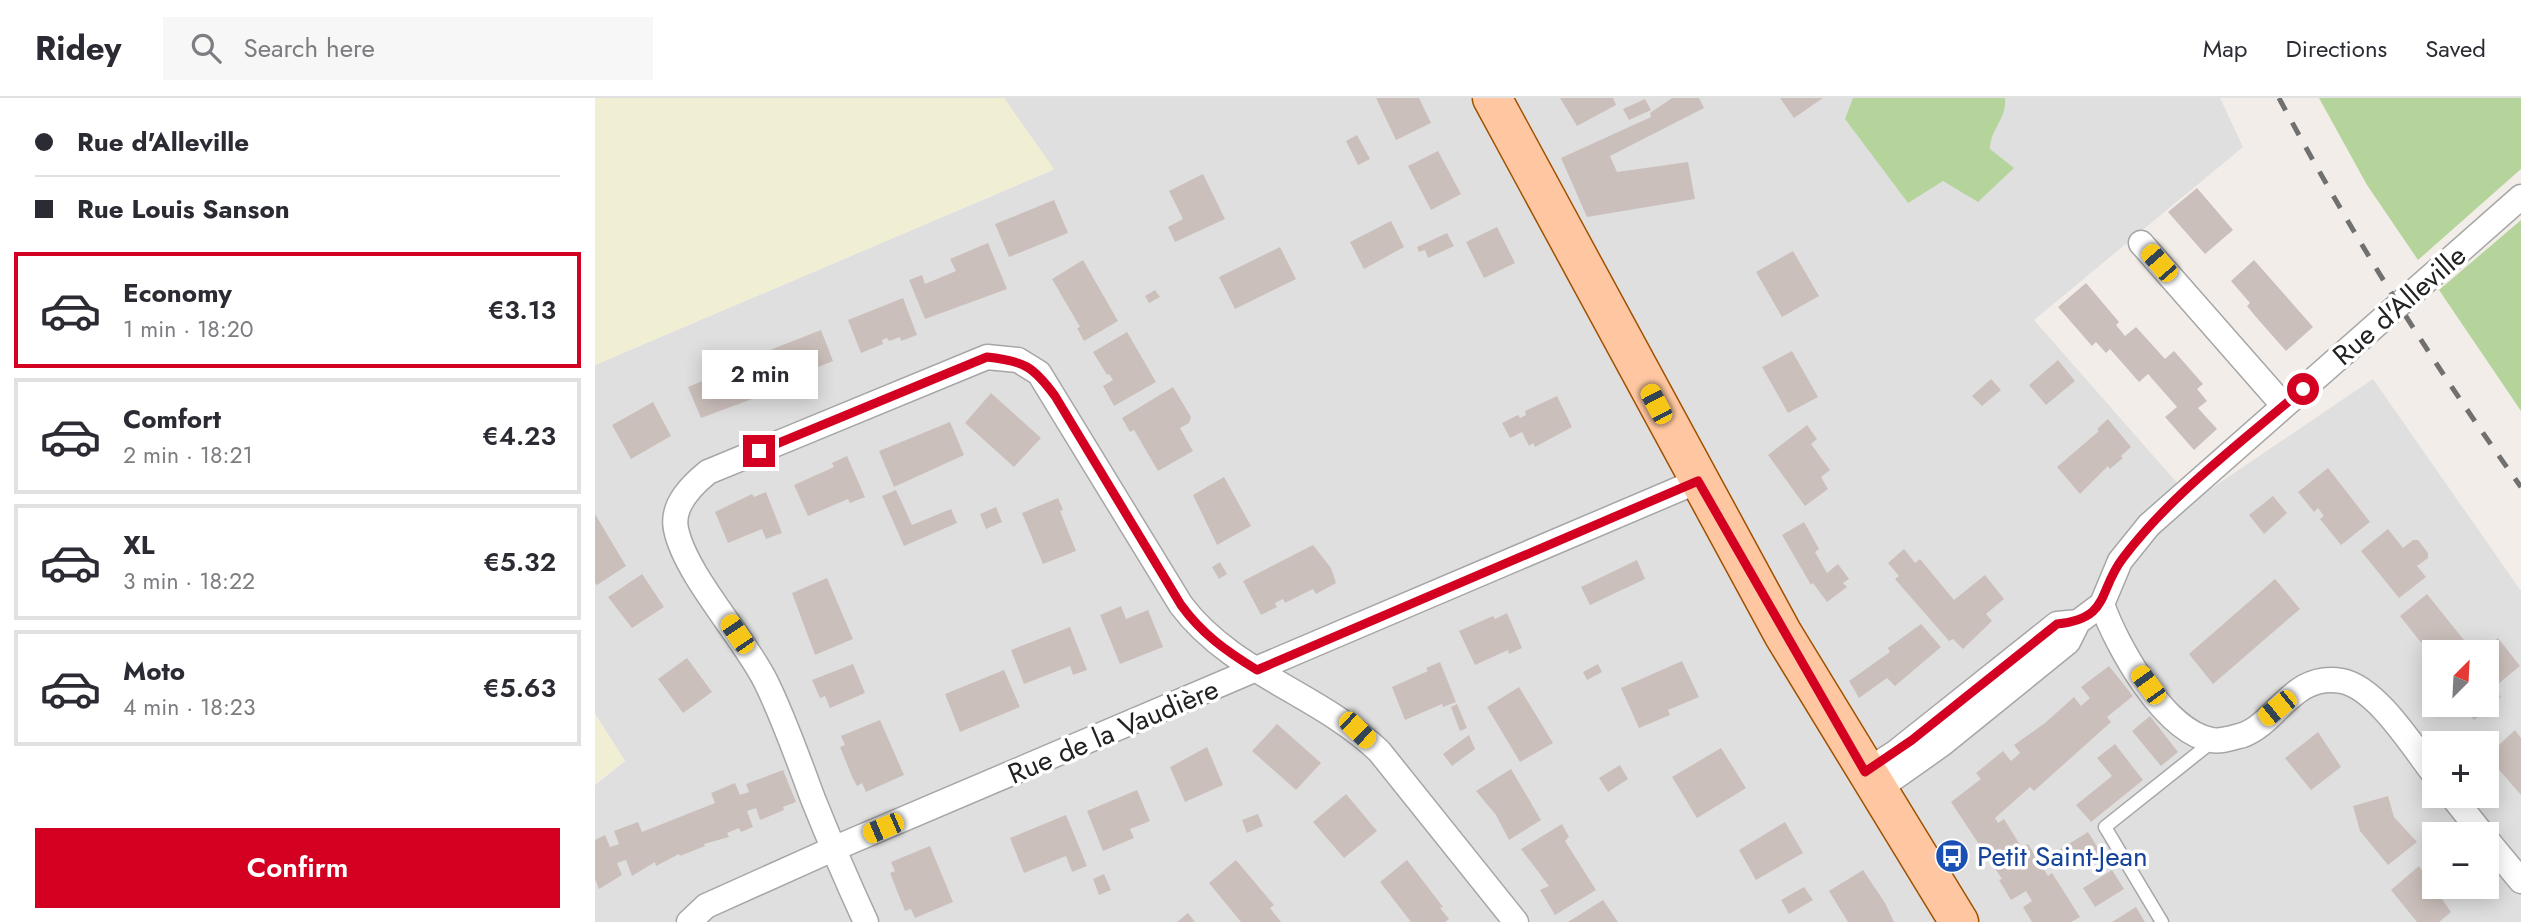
<!DOCTYPE html>
<html lang="en">
<head>
<meta charset="utf-8">
<style>
  :root { --surface:#fff; --page:#f7f7f7; --text:#2b2b33; --muted:#7c7c81; --line:#e1e1e2; --accent:#d40022 }
  body { margin:0; font-family:Jost,sans-serif; background:var(--page); color:var(--text); height:100vh; display:flex; flex-direction:column; font-size:26px; white-space:nowrap }
  * { box-sizing:border-box; margin:0 }
  p { font-size:23px; color:var(--muted) }
  .icon { flex:none; width:38px; height:38px; fill:none; stroke:currentColor; stroke-width:2; stroke-linecap:round; stroke-linejoin:round }
  .map { position:relative; flex:1; overflow:hidden }
  .panel { display:flex; flex-direction:column; background:var(--surface); width:595px }
  .panel>* { flex:none }
  .banner { display:grid; align-content:center; height:154px; padding:0 35px; background:var(--surface) }
  .needle { width:46px; rotate:24deg }
  .tools { position:absolute; left:1827px; top:542px; display:grid; gap:14px }
  .tools a { display:grid; place-items:center; width:77px; height:77px; border-radius:0px; background:var(--surface); box-shadow:0 4px 18px #0003; font-size:35px }
  .end { position:absolute; width:32px; height:32px; margin:-16px; border:9px solid #d40022; background:#fff; box-shadow:0 0 0 4px #fff }
  .from { border-radius:50% }
  .bubble { position:absolute; height:49px; border-radius:0px; background:var(--surface); box-shadow:0 4px 18px #0003; font-size:23px; font-weight:600; line-height:49px; text-align:center }
  .car { position:absolute; width:21px; height:42px; margin:-21px -10px; border-radius:9px; box-shadow:0 0 5px 2px #0007; background:linear-gradient(#f5c518 24%,#345 0 40%,#f5c518 0 76%,#345 0 86%,#f5c518 0) }
  .banner b { display:flex; align-items:center; gap:24px; height:66px; font-size:26px }
  .banner b+b { border-top:2px solid var(--line) }
  .banner i { width:18px; height:18px; background:var(--text) }
  ul { padding:0; list-style:none }
  li { display:flex; align-items:center; gap:21px; height:116px; margin:0 14px 10px; padding:0 21px; border:4px solid var(--line); border-radius:0px }
  li div { flex:1 }
  li b { display:block; font-size:26px }
  li em { font-style:normal; font-weight:600 }
  li.current { border-color:var(--accent) }
  li>.icon { width:63px; height:63px; stroke-width:1.5 }
  .primary-button { display:flex; gap:14px; margin-top:auto; padding:14px 35px }
  .primary-button a { flex:1; height:80px; border-radius:0px; background:var(--accent); color:#fff; font-size:28px; font-weight:600; line-height:80px; text-align:center }
  header { display:flex; align-items:center; gap:42px; box-sizing:border-box; height:98px; padding:0 35px; background:var(--surface); border-bottom:2px solid var(--line) }
  header strong { font-size:33px }
  nav { display:flex; gap:38px; margin-inline-start:auto; font-size:24px }
  .search { width:490px; height:63px; background:var(--page); display:flex; align-items:center; gap:18px; box-sizing:border-box; padding:0 24px; border-radius:0px; color:var(--muted); font-size:26px }
  main { display:flex; flex:1; min-height:0 }
  .map>svg:first-child { display:block }
  .residential { fill:#e0dfdf; fill-rule:evenodd }
  .farmland { fill:#f1efd3 }
  .forest { fill:#b5d49b }
  .building { fill:#cbbfbb }
  .lines { fill:none; stroke-linecap:round; stroke-linejoin:round }
  .lane-casing { stroke:#a6a6a6; stroke-width:15 }
  .street-casing { stroke:#a6a6a6; stroke-width:27 }
  .primary-casing { stroke:#a05100; stroke-width:41 }
  .lane { stroke:#fff; stroke-width:12 }
  .street { stroke:#fff; stroke-width:24 }
  .primary { stroke:#ffc7a1; stroke-width:38 }
  .rail { stroke:#707070; stroke-width:5; stroke-dasharray:14 14; stroke-linecap:butt }
  .route { stroke:#d40022; stroke-width:9 }
  .labels { text-anchor:middle; stroke-width:7; stroke-linejoin:round; paint-order:stroke }
  .street-label { font-size:28px; fill:#222; stroke:#fff }
  .transit-label { font-size:28px; fill:#164399; stroke:#fff; text-anchor:start }
</style>
</head>
<body>
<header>
<strong>Ridey</strong>
<div class="search"><svg class="icon" aria-label="search" viewBox="0 0 24 24"><circle cx="10" cy="10" r="6"/><path d="M15 15l6 6"/></svg>Search here</div>
<nav><a>Map</a><a>Directions</a><a>Saved</a></nav>
</header>
<main>
<section class="panel">
<div class="banner">
<b><i class="from"></i>Rue d'Alleville</b>
<b><i></i>Rue Louis Sanson</b>
</div>
<ul>
<li class="current"><svg class="icon" aria-label="car" viewBox="0 0 24 24"><path d="M5 17H2v-5l4-1 3-4h7l3 4 3 1v5h-3M9 17h6M6 11h13"/><circle cx="7" cy="17" r="2"/><circle cx="17" cy="17" r="2"/></svg><div><b>Economy</b><p>1 min · 18:20</p></div><em>€3.13</em></li>
<li><svg class="icon" aria-label="car" viewBox="0 0 24 24"><path d="M5 17H2v-5l4-1 3-4h7l3 4 3 1v5h-3M9 17h6M6 11h13"/><circle cx="7" cy="17" r="2"/><circle cx="17" cy="17" r="2"/></svg><div><b>Comfort</b><p>2 min · 18:21</p></div><em>€4.23</em></li>
<li><svg class="icon" aria-label="car" viewBox="0 0 24 24"><path d="M5 17H2v-5l4-1 3-4h7l3 4 3 1v5h-3M9 17h6M6 11h13"/><circle cx="7" cy="17" r="2"/><circle cx="17" cy="17" r="2"/></svg><div><b>XL</b><p>3 min · 18:22</p></div><em>€5.32</em></li>
<li><svg class="icon" aria-label="car" viewBox="0 0 24 24"><path d="M5 17H2v-5l4-1 3-4h7l3 4 3 1v5h-3M9 17h6M6 11h13"/><circle cx="7" cy="17" r="2"/><circle cx="17" cy="17" r="2"/></svg><div><b>Moto</b><p>4 min · 18:23</p></div><em>€5.63</em></li>
</ul>
<div class="primary-button"><a>Confirm</a></div>
</section>
<div class="map">
<svg width="1926" height="824" viewBox="0 0 1926 824">
  <rect width="100%" height="100%" fill="#f2ede8"/>
  <path class="residential" d="M409 0H1625L1648 49 1439 222 1598 403 1778 281 1926 493V824H0V687L30 663 0 616V267L458 72ZM1839 555H1892V607H1839ZM1839 646H1892V698H1839ZM1839 737H1892V789H1839Z"/>
  <path class="farmland" d="M0 0H409L459 71 0 267Z
    M0 616 30 663 0 685Z"/>
  <path class="forest" d="M1258 0H1410C1412 21 1395 31 1395 51L1419 70 1383 104 1348 83 1313 105 1250 21Z
    M1724 0H1926V71L1823 162 1772 87Z
    M1926 122V313L1844 192Z"/>
  <path class="building" d="M781 0H824L836 25 801 42Z
    M965 0H1018L1021 7 982 28Z
    M1077 0H1104L1109 10 1015 58 1022 74 1093 64 1100 101 992 119 966 60 1056 19 1055 15Z
    M1185 0H1228L1199 20Z
    M1050 1 1056 12 1034 22 1028 11Z
    M762 37 775 61 763 67 751 43Z
    M843 53 866 96 836 112 813 68Z
    M608 76 630 121 580 144 573 129 588 121 574 93Z
    M1602 90 1638 132 1610 156 1573 114Z
    M459 102 473 135 414 159 400 126Z
    M796 123 809 149 769 171 755 144Z
    M902 129 920 165 889 180 871 144Z
    M852 135 859 148 833 160 830 152 824 154 822 149Z
    M393 145 412 191 330 221 314 182 327 177 330 186 361 173 355 161Z
    M685 149 701 181 640 211 624 179Z
    M1198 153 1224 198 1187 219 1161 174Z
    M488 162 523 223 489 243 482 230 485 229 457 181Z
    M1659 162 1718 229 1691 253 1661 219 1652 208 1655 205 1636 183Z
    M1491 185 1524 224 1521 227 1530 238 1541 229 1570 261 1579 253 1608 286 1602 291 1612 303 1603 310 1622 331 1599 352 1570 319 1582 309 1553 276 1544 284 1515 251 1511 255 1501 244 1497 248 1463 209Z
    M560 192 565 199 554 205 550 198Z
    M308 200 322 237 306 243 305 239 294 243 292 240 287 242 288 246 266 255 253 222Z
    M226 232 238 263 211 274 213 278 185 289 170 254Z
    M532 234 561 284 519 308 508 288 518 282 514 276 512 277 498 254Z
    M1197 253 1223 299 1193 315 1167 269Z
    M1463 262 1480 283 1451 307 1434 287Z
    M143 268 157 301 106 320 93 289Z
    M1396 281 1406 292 1387 308 1377 298Z
    M578 289 596 319 594 325 585 330 598 353 563 373 539 332 535 334 527 320Z
    M396 295 446 340 419 369 370 325Z
    M962 298 977 329 940 349 938 345 934 348 927 334 915 340 907 325 923 317 925 320 931 317 930 313Z
    M58 304 76 338 36 361 17 327Z
    M1513 321 1536 349 1526 358 1528 360 1515 371 1513 368 1485 396 1462 369 1504 333 1502 331Z
    M355 324 369 357 299 389 284 353Z
    M1212 327 1222 341 1216 346 1235 372 1226 379 1233 391 1210 408 1173 357Z
    M252 358 270 399 255 405 253 401 213 418 199 387 239 369 237 365Z
    M1733 370 1775 424 1746 447 1725 421 1729 418 1723 410 1719 414 1703 394Z
    M629 379 656 428 622 447 598 397Z
    M301 392 317 427 356 411 362 425 309 448 287 398Z
    M171 394 187 435 171 441 167 431 133 445 120 414 157 396 159 399Z
    M1678 398 1692 415 1669 436 1654 417Z
    M463 400 468 412 465 413 481 453 448 466 427 415Z
    M401 409 407 424 391 431 385 416Z
    M0 416 31 468 2 487 0 485Z
    M1209 424 1224 451 1220 454 1232 475 1243 466 1254 481 1248 485 1252 489 1232 504 1218 485 1216 487 1187 437Z
    M1793 431 1808 450 1818 442H1823L1833 455V460L1822 468 1831 479 1804 500 1766 453Z
    M718 447 736 470 741 485 721 496 718 491 690 505 688 501 680 505 682 509 666 517 648 483Z
    M1309 451 1320 465 1325 461 1359 502 1390 477 1409 501 1391 516 1397 523 1368 551 1358 541 1354 543 1300 481 1304 478 1293 465Z
    M1042 462 1050 481 995 507 986 489Z
    M625 464 632 476 624 481 617 469Z
    M47 476 69 509 37 530 13 499Z
    M232 480 258 541 220 557 197 495Z
    M1680 481 1705 511 1618 586 1594 556Z
    M1832 496 1873 547 1863 555H1839V561L1805 518Z
    M526 508 531 521 553 512 568 549 525 566 505 517Z
    M912 515 927 550 914 556 913 552 880 567 864 533 898 518 900 521Z
    M1326 526 1346 549 1300 588 1292 580 1264 600 1254 583 1295 554 1293 550Z
    M475 529 492 572 478 577 475 568 429 586 416 552Z
    M1903 540 1925 568 1898 590 1906 599 1879 622 1867 607H1892V555H1884Z
    M92 560 117 594 88 615 63 581Z
    M1087 563 1104 599 1073 612 1075 617 1044 630 1026 590Z
    M845 564 861 604 848 609 847 606 810 622 797 589 833 573 831 570Z
    M258 566 270 595 235 610 230 598 225 600 217 582Z
    M1003 566 1007 574 992 582 988 574Z
    M1514 568 1538 598 1512 619 1516 624 1439 693 1435 689 1400 720 1403 725 1409 721 1427 750 1433 746 1453 778 1457 775 1485 819 1476 824H1437L1428 809 1437 803 1431 793 1416 802 1404 782 1407 781 1356 704 1386 681 1381 675 1408 653 1416 663 1425 655 1419 647 1450 625 1479 599 1486 608 1495 600 1486 589Z
    M409 572 425 609 365 634 350 596Z
    M924 589 958 645 925 664 892 609Z
    M862 606 872 630 865 633 856 609Z
    M1555 618 1583 654 1566 668 1537 633Z
    M285 622 309 677 271 694 267 685 262 688 258 681 245 649 250 647 246 638Z
    M682 626 726 665 701 692 657 653Z
    M1920 632 1926 640V697L1892 658Z
    M1723 634 1746 669 1716 692 1690 660Z
    M874 637 880 651 857 668 848 656Z
    M1520 646 1548 682 1496 724 1481 707 1517 678 1502 660Z
    M612 649 628 687 590 704 575 669Z
    M1126 650 1151 690 1102 720 1077 679Z
    M1025 667 1033 681 1013 694 1004 680Z
    M916 671 946 722 914 742 901 717 881 693Z
    M188 672 201 704 188 709 189 712 165 722 161 710 152 713 158 729 146 734 144 730 132 735 134 739 109 746 110 748 85 758 84 756 61 768 60 764 37 778 31 762 22 765 27 777 4 791 0 781V742L10 737 15 749 24 746 19 733 43 724 47 734 120 705 116 695 140 685 145 697 154 694 151 686Z
    M542 692 555 723 535 731 539 740 508 753 492 713Z
    M751 696 782 733 749 760 718 724Z
    M1793 698 1799 719 1822 744 1793 767 1765 733 1758 708Z
    M663 716 668 728 652 735 647 722Z
    M471 717 492 768 477 774 471 758 429 775 415 740Z
    M1190 724 1208 755 1161 782 1144 752Z
    M967 726 974 739 970 743 1001 792 960 817 945 792 954 788 926 751Z
    M1493 734 1505 753 1476 772 1464 752Z
    M335 748 358 804 320 820 316 811 310 813 295 775 300 773 296 764Z
    M641 762 679 807 675 810 686 824H646L614 785Z
    M812 762 848 809 845 810 854 821 850 824H816L785 784Z
    M1824 768 1856 814 1844 824H1822L1796 792Z
    M1268 772 1290 805 1299 824H1253L1234 793Z
    M1517 772 1529 791 1500 809 1488 790Z
    M509 776 516 792 504 797 498 781Z
    M1209 789 1218 802 1194 816 1186 802Z
    M1008 802 1023 824H973Z
    M1541 809 1550 824H1517Z
    M593 815 600 824H582Z"/>
  <g class="lines">
    <g class="lane-casing">
      <path id="lane" d="M1567 824 1510 729 1618 643"/>
    </g>
    <g class="street-casing">
      <path id="street" d="M1546 145 1689 308
        M1507 506C1521 547 1570 635 1617 642 1625 644 1640 639 1648 637 1683 624 1698 574 1747 583 1782 590 1818 649 1839 676
        M1270 674 1300 655 1462 526 1483 524
        M1282 692 1347 646 1473 544 1483 524 1507 506 1525 463 1554 427 1926 99
        M1857 698 1888 737
        M1892 742 1926 783
        M94 824 111 808 238 751 1103 383
        M271 824C252 783 235 743 218 701 203 661 189 620 170 582 147 537 90 476 81 431 76 407 97 387 113 374L392 259 423 262 444 275 586 507C637 575 723 595 784 653L921 824"/>
    </g>
    <g class="primary-casing">
      <path id="primary" d="M897 0 1188 536 1364 824"/>
    </g>
    <use href="#lane" class="lane"/>
    <use href="#street" class="street"/>
    <use href="#primary" class="primary"/>
    <path class="rail" d="M1684 0C1756 135 1837 265 1926 389"/>
  </g>
  <g class="lines">
    <path class="route" d="M164 353 392 259C429 263 438 268 460 298L586 507C607 536 631 553 662 572L1103 383 1270 674 1317 642 1462 526C1516 520 1502 494 1528 460 1577 395 1647 344 1708 291"/>
  </g>
  <defs>
    <g id="bus-disc" transform="scale(1.75)"><circle r="9.5" fill="#1a4fb4" stroke="#fff"/><path d="M-5-6H5V4H4V6H2V4H-2V6H-4V4H-5ZM-3.5-4V0h7V-4ZM-3.5 1.2v1.5H-2V1.2ZM2 1.2v1.5H3.5V1.2Z" fill="#fff"/></g>
  </defs>
  <g fill-rule="evenodd">
    <use href="#bus-disc" x="1357" y="758"/>
  </g>
  <g class="labels">
    <g class="street-label">
      <text transform="translate(1804 207) rotate(-41)" y="10">Rue d'Alleville</text>
      <text transform="translate(518 633) rotate(-23)" y="10">Rue de la Vaudière</text>
    </g>
    <g class="transit-label">
      <text x="1382" y="768">Petit Saint-Jean</text>
    </g>
  </g>
</svg>
<div class="tools">
<a><svg class="needle" viewBox="-14 -14 28 28"><path d="M0-13l5 13h-10z" fill="#e53935"/><path d="M0 13l5-13h-10z" fill="#7c7c81"/></svg></a>
<a>+</a>
<a>−</a>
</div>
<i class="end from" style="left:1708px;top:291px"></i>
<i class="end" style="left:164px;top:353px"></i>
<div class="bubble" style="left:107px;top:252px;width:116px">2 min</div>
<i class="car" style="left:1564px;top:165px;rotate:319deg"></i>
<i class="car" style="left:1061px;top:306px;rotate:332deg"></i>
<i class="car" style="left:142px;top:536px;rotate:326deg"></i>
<i class="car" style="left:1553px;top:587px;rotate:324deg"></i>
<i class="car" style="left:1682px;top:610px;rotate:231deg"></i>
<i class="car" style="left:762px;top:632px;rotate:134deg"></i>
<i class="car" style="left:288px;top:730px;rotate:247deg"></i>
</div>
</main>
</body>
</html>
